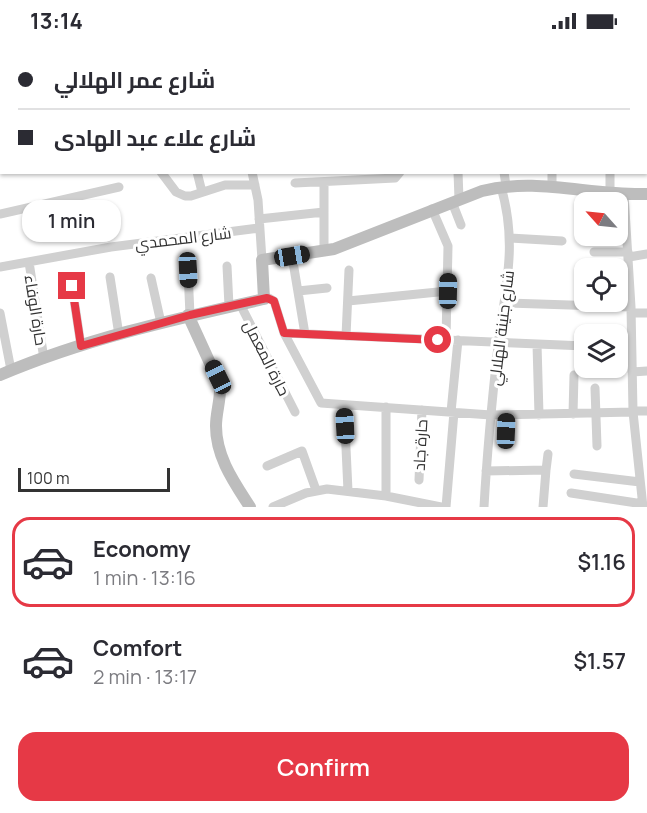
<!DOCTYPE html>
<html lang="en">
<head>
<meta charset="utf-8">
<style>
  :root { --surface:#fff; --page:#f2f2f3; --text:#2b2b33; --muted:#7c7c81; --line:#e1e1e2; --accent:#e63946 }
  body { margin:0; font-family:Manrope,Cairo,sans-serif; background:var(--page); color:var(--text); height:100vh; display:flex; flex-direction:column; font-size:22px; white-space:nowrap }
  * { box-sizing:border-box; margin:0 }
  p { font-size:20px; color:var(--muted) }
  .icon { flex:none; width:33px; height:33px; fill:none; stroke:currentColor; stroke-width:2; stroke-linecap:round; stroke-linejoin:round }
  .map { position:relative; height:465px; overflow:hidden }
  .side { display:flex; flex-direction:column; background:var(--surface); flex:1 }
  .side>* { flex:none }
  .top-card { position:absolute; left:0px; top:0px; width:648px; height:132px; box-shadow:0 2px 4px #0004; display:grid; align-content:center; height:132px; padding:0 18px; background:var(--surface) }
  .needle { width:39px; rotate:297deg }
  .buttons { position:absolute; left:574px; top:150px; display:grid; gap:12px }
  .buttons a { display:grid; place-items:center; width:54px; height:54px; border-radius:12px; background:var(--surface); box-shadow:0 2px 4px #0004; font-size:30px }
  .scale { position:absolute; left:18px; bottom:15px; width:152px; box-sizing:border-box; padding-left:6px; border:3px solid #333; border-top:0; font-size:16px; line-height:21px; white-space:nowrap; color:#333; -webkit-text-stroke:4px #fff; paint-order:stroke }
  .end { position:absolute; width:27px; height:27px; margin:-14px; border:8px solid #e63946; background:#fff; box-shadow:0 0 0 3px #fff }
  .from { border-radius:50% }
  .bubble { position:absolute; height:42px; border-radius:18px; background:var(--surface); box-shadow:0 2px 4px #0004; font-size:20px; font-weight:600; line-height:42px; text-align:center }
  .car { position:absolute; width:18px; height:36px; margin:-18px -9px; border-radius:8px; box-shadow:0 0 4px 2px #0007; background:linear-gradient(#222 24%,#8ab4d8 0 40%,#222 0 76%,#8ab4d8 0 86%,#222 0) }
  .top-card b { display:flex; align-items:center; gap:21px; height:57px; font-size:22px }
  .top-card b+b { border-top:2px solid var(--line) }
  .top-card i { width:15px; height:15px; background:var(--text) }
  ul { padding:10px 0 0; list-style:none }
  li { display:flex; align-items:center; gap:18px; height:90px; margin:0 12px 9px; padding:0 6px; border:3px solid transparent; border-radius:18px }
  li div { flex:1 }
  li b { display:block; font-size:22px }
  li em { font-style:normal; font-weight:600 }
  li.current { border-color:var(--accent) }
  li>.icon { width:54px; height:54px; stroke-width:1.5 }
  .button { display:flex; gap:12px; margin-top:auto; padding:12px 18px }
  .button a { flex:1; height:69px; border-radius:18px; background:var(--accent); color:#fff; font-size:24px; font-weight:600; line-height:69px; text-align:center }
  .status { display:flex; justify-content:space-between; align-items:center; height:42px; padding:0 30px; background:var(--surface); direction:ltr }
  .status svg { height:16px; fill:currentColor }
  .map>svg:first-child { display:block }
  .lines { fill:none; stroke-linecap:round; stroke-linejoin:round }
  .street { stroke:#d0d0d0; stroke-width:9 }
  .secondary { stroke:#bdbdbd; stroke-width:12 }
  .route { stroke:#e63946; stroke-width:8 }
  .labels { text-anchor:middle; stroke-width:6; stroke-linejoin:round; paint-order:stroke }
  .street-label { font-size:16px; fill:#333; stroke:#fff }
</style>
</head>
<body>
<div class="status"><b>13:14</b><svg viewBox="0 0 49 12"><path d="M0 12V9h3v3zM5 12V6h3v6zM10 12V3h3v9zM15 12V0h3v12zM26 1h20v11H26zM47 4h2v5h-2z"/></svg></div>
<div class="map">
<svg width="647" height="465" viewBox="0 0 647 465">
  <rect width="100%" height="100%" fill="#fff"/>
  <g class="lines">
    <path class="street" d="M69 0 70 2
      M114 0 115 2
      M198 0 199 2
      M248 0 249 2
      M425 0V2
      M489 0V2
      M614 0V2
      M346 1H357
      M560 1 566 2
      M287 2 289 0
      M314 2 325 0
      M646 93H647
      M0 116H2
      M161 130 176 150 185 154H191L225 143H255
      M197 130 202 150
      M252 130 258 158 262 218
      M458 130 459 157
      M504 130 506 144
      M552 130V144
      M324 140V209
      M295 141 395 136 400 130
      M610 151V130
      M624 152 631 265 633 370 643 465
      M452 160 461 183
      M587 160 588 149
      M432 167 448 204 446 298
      M0 172 119 145
      M259 177 324 170
      M585 185V182
      M510 196 562 199
      M594 210H628
      M292 214 305 292
      M629 215 647 212
      M29 220 44 317
      M227 224 229 264
      M0 225 111 205 259 186
      M188 229 190 273
      M110 235 119 293
      M151 236 161 281
      M72 244 81 304
      M298 249 327 246
      M264 257 269 256 274 259 284 291 321 361 491 373 633 370
      M348 259 448 249
      M505 261 631 265
      M240 262 295 370
      M0 271 11 328
      M631 271H647
      M284 291 585 304
      M346 294 349 228
      M537 302 539 373
      M618 305H631
      M595 326V328
      M632 330 647 329
      M595 346 597 404
      M344 363 348 449
      M386 365V454
      M633 369H647
      M451 370 458 298
      M573 372 574 333
      M506 389 507 373
      M267 424 302 409 316 448
      M546 428 548 412
      M486 429 546 428 543 465
      M574 432 640 440
      M419 438 422 368
      M571 451 643 462
      M273 465 306 451 327 447 386 454 441 465
      M446 465 454 370
      M484 465C487 411 492 358 498 304 505 246 518 203 501 145"/>
    <path class="secondary" d="M188 273 220 343C221 357 216 370 216 384 216 415 234 440 250 465
      M0 333C84 297 175 277 264 257L262 218 334 207 482 149C537 135 591 154 647 152"/>
  </g>
  <g class="lines">
    <path class="route" d="M72 244 81 304 190 273 267 256 274 259 284 291 438 298"/>
  </g>
  <g class="labels">
    <g class="street-label">
      <text transform="translate(183 196) rotate(-7)" y="6">شارع المحمدي</text>
      <text transform="translate(36 268) rotate(81)" y="6">حارة الوفاء</text>
      <text transform="translate(501 286) rotate(-83)" y="6">شارع جنينة الهلالي</text>
      <text transform="translate(267 316) rotate(63)" y="6">حارة المعمل</text>
      <text transform="translate(420 403) rotate(-87)" y="6">حارة جاد</text>
    </g>
  </g>
</svg>
<div class="buttons">
<a><svg class="needle" viewBox="-14 -14 28 28"><path d="M0-13l5 13h-10z" fill="#e53935"/><path d="M0 13l5-13h-10z" fill="#7c7c81"/></svg></a>
<a><svg class="icon" aria-label="locate" viewBox="0 0 24 24"><circle cx="12" cy="12" r="6"/><path d="M12 2v4M12 18v4M2 12h4M18 12h4"/></svg></a>
<a><svg class="icon" aria-label="layers" viewBox="0 0 24 24"><path d="M12 4l9 5-9 5-9-5zM3 14l9 5 9-5"/></svg></a>
</div>
<div class="scale">100 m</div>
<i class="end from" style="left:438px;top:298px"></i>
<i class="end" style="left:72px;top:244px"></i>
<div class="bubble" style="left:22px;top:158px;width:99px">1 min</div>
<i class="car" style="left:292px;top:214px;rotate:81deg"></i>
<i class="car" style="left:188px;top:228px;rotate:177deg"></i>
<i class="car" style="left:448px;top:249px;rotate:1deg"></i>
<i class="car" style="left:218px;top:335px;rotate:334deg"></i>
<i class="car" style="left:345px;top:384px;rotate:357deg"></i>
<i class="car" style="left:506px;top:389px;rotate:2deg"></i>
<div class="top-card">
<b><i class="from"></i>شارع عمر الهلالي</b>
<b><i></i>شارع علاء عبد الهادى</b>
</div>
</div>
<section class="side">
<ul>
<li class="current"><svg class="icon" aria-label="car" viewBox="0 0 24 24"><path d="M5 17H2v-5l4-1 3-4h7l3 4 3 1v5h-3M9 17h6M6 11h13"/><circle cx="7" cy="17" r="2"/><circle cx="17" cy="17" r="2"/></svg><div><b>Economy</b><p>1 min · 13:16</p></div><em>$1.16</em></li>
<li><svg class="icon" aria-label="car" viewBox="0 0 24 24"><path d="M5 17H2v-5l4-1 3-4h7l3 4 3 1v5h-3M9 17h6M6 11h13"/><circle cx="7" cy="17" r="2"/><circle cx="17" cy="17" r="2"/></svg><div><b>Comfort</b><p>2 min · 13:17</p></div><em>$1.57</em></li>
</ul>
<div class="button"><a>Confirm</a></div>
</section>
</body>
</html>
